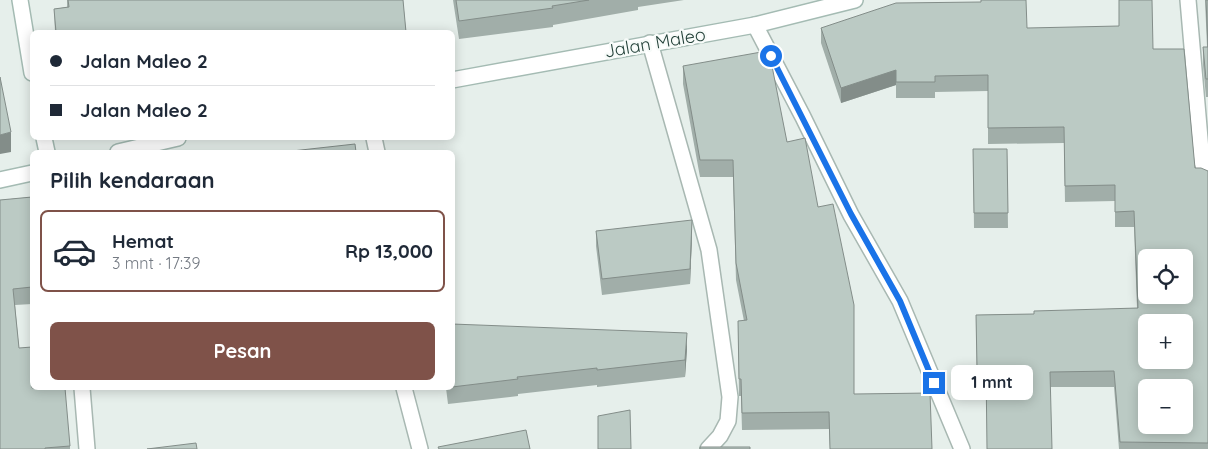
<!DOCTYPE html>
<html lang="id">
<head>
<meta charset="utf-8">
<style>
  :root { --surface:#fff; --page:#f2f2f3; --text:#1f2937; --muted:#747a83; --line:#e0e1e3; --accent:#7f5249 }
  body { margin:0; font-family:Quicksand,sans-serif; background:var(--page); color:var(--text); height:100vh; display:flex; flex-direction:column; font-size:19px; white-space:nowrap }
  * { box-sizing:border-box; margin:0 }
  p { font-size:16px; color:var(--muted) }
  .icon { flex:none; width:28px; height:28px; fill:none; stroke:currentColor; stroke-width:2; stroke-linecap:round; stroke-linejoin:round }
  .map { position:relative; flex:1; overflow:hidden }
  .panel { position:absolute; left:30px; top:150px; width:425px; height:240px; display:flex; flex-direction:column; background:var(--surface); border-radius:8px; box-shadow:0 2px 12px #0003 }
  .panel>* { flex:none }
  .top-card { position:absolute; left:30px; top:30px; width:425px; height:110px; border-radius:8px; box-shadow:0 2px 12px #0003; display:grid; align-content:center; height:110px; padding:0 20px; background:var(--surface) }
  .controls { position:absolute; left:1138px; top:249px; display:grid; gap:10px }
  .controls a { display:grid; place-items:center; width:55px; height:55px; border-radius:8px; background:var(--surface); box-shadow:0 2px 12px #0003; font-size:25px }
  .end { position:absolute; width:22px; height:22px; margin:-11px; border:6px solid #1a73e8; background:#fff; box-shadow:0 0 0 2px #fff }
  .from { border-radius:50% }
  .bubble { position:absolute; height:35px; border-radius:8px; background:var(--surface); box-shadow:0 2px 12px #0003; font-size:16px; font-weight:700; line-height:35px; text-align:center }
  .top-card b { display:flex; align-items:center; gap:18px; height:48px; font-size:19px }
  .top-card b+b { border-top:1px solid var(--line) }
  .top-card i { width:12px; height:12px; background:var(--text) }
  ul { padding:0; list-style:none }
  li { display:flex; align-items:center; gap:15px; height:82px; margin:0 10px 8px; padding:0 10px; border:2px solid transparent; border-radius:8px }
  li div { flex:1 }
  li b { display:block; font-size:19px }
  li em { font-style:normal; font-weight:700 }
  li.selected { border-color:var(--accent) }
  li>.icon { width:45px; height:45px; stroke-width:1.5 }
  h2 { padding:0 20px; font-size:22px; line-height:60px }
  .button { display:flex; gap:10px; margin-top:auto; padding:10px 20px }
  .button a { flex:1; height:58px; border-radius:8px; background:var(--accent); color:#fff; font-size:20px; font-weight:700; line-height:58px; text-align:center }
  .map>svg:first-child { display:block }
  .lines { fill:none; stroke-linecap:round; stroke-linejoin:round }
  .street-casing { stroke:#a8b8b2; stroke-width:18 }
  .secondary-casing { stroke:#a4bbb3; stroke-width:18 }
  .street { stroke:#fff; stroke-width:15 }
  .secondary { stroke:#fff; stroke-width:15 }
  .wall { fill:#a1aea9 }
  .shaded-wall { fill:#838d89 }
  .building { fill:#bbcac4; stroke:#838d89; fill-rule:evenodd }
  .route { stroke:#1a73e8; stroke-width:6 }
  .labels { text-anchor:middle; stroke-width:4.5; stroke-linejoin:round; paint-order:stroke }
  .street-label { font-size:18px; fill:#24423a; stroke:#f7fbf9 }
</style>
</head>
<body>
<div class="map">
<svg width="1208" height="449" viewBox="0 0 1208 449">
  <rect width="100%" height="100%" fill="#e6efeb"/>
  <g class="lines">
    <g class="street-casing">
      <path id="street" d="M1188 0 1202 162 1208 178
        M755 25 803 117 851 215 900 301 962 449
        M650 43 709 250 730 397 728 421 720 436 708 449
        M374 138 377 152
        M82 388 87 449
        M404 388 420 449"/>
    </g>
    <g class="secondary-casing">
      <path id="secondary" d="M20 0 32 73
        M452 80 755 25 855 0
        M44 138 47 152
        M118 152 178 138
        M0 180 32 173"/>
    </g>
    <use href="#street" class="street"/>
    <use href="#secondary" class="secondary"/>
  </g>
  <path class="wall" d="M67 0H403L406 32H55L54 9 67 7Z
    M453 0H684L638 7V10L553 25V27L459 39Z
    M1205 0H1208V97H1206L1203 65V47H1207Z
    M821 28H1027L1153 49 1195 168 1208 171V449H1119L1114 387H1051L986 383H977L976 315 1034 314 1137 308 1134 227H1115V201L1065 202 1064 143 988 144V91L935 92V98H896V85L841 103 821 43Z
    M683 66 787 142 854 394 932 449H830L829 429 742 430 741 396H739L738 321H744L736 280 733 177H700L683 84Z
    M973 149H1007L1008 228H974Z
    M32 197V304L15 305 19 348 70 446V449H0V200Z
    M596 231 692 236 690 284 602 295 596 246Z
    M452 324 687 349 685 377 597 387V385L518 394V396L448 404 446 388H452Z"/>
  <path class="shaded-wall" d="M896 70V85L841 103V88Z
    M11 132V152L0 154V135Z
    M692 220V236L690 284V269Z
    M687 333V349L685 377V360Z"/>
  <path class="building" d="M68 0H403L406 32H56L54 9 69 7Z
    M456 0H589L552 6 553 8 459 21Z
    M981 0H1026L1027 28 1119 26V0H1152L1153 49H1184L1195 168H1201L1208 171V443L1120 442 1114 371 1050 372 1052 449H987L986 367H977L976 315 1034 314V311L1138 308 1134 211 1115 212V185L1065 186 1064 127 988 128V75L935 76V82H896V70L841 88 821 28 896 3 981 2ZM1146 258H1184V295H1146ZM1146 322H1184V360H1146ZM1146 388H1184V425H1146Z
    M1206 0H1208V79H1206L1203 47H1208Z
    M767 51 770 56 787 142 805 138 818 207 833 204 854 305V394L930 393 932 449H830L829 412 742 413 741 379H739L738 321 747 320 736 263 733 160H700L683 66Z
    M0 77 11 132 0 135Z
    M355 144 356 152H292V151Z
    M973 149H1007L1008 213H974Z
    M32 197V287L13 289 19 348 32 347V388H65L70 446 45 448V449H0V200Z
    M692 220 690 269 602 279 596 231Z
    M452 324 687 333 685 360 597 370V368L517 377 518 379 452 387Z
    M630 410 631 449H598V416Z
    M526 430 530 449H439L438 447Z
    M196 443 197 449H147Z
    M700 447H750V449H700Z"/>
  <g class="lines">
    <path class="route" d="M771 56 851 214 900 301 934 383"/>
  </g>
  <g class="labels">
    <g class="street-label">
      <text transform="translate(655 43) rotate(-10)" y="6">Jalan Maleo</text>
    </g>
  </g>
</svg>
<div class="controls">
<a><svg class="icon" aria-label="locate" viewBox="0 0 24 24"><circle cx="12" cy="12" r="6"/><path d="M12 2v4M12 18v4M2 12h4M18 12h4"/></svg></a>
<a>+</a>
<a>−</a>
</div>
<i class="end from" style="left:771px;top:56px"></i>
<i class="end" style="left:934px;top:383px"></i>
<div class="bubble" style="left:951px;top:365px;width:82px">1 mnt</div>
<div class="top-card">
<b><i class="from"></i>Jalan Maleo 2</b>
<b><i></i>Jalan Maleo 2</b>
</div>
<section class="panel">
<h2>Pilih kendaraan</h2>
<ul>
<li class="selected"><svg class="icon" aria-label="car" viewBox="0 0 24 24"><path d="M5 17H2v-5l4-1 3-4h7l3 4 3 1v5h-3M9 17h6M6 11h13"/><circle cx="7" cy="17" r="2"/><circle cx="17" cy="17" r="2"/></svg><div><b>Hemat</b><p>3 mnt · 17:39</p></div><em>Rp 13,000</em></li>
</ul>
<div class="button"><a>Pesan</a></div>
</section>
</div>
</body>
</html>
